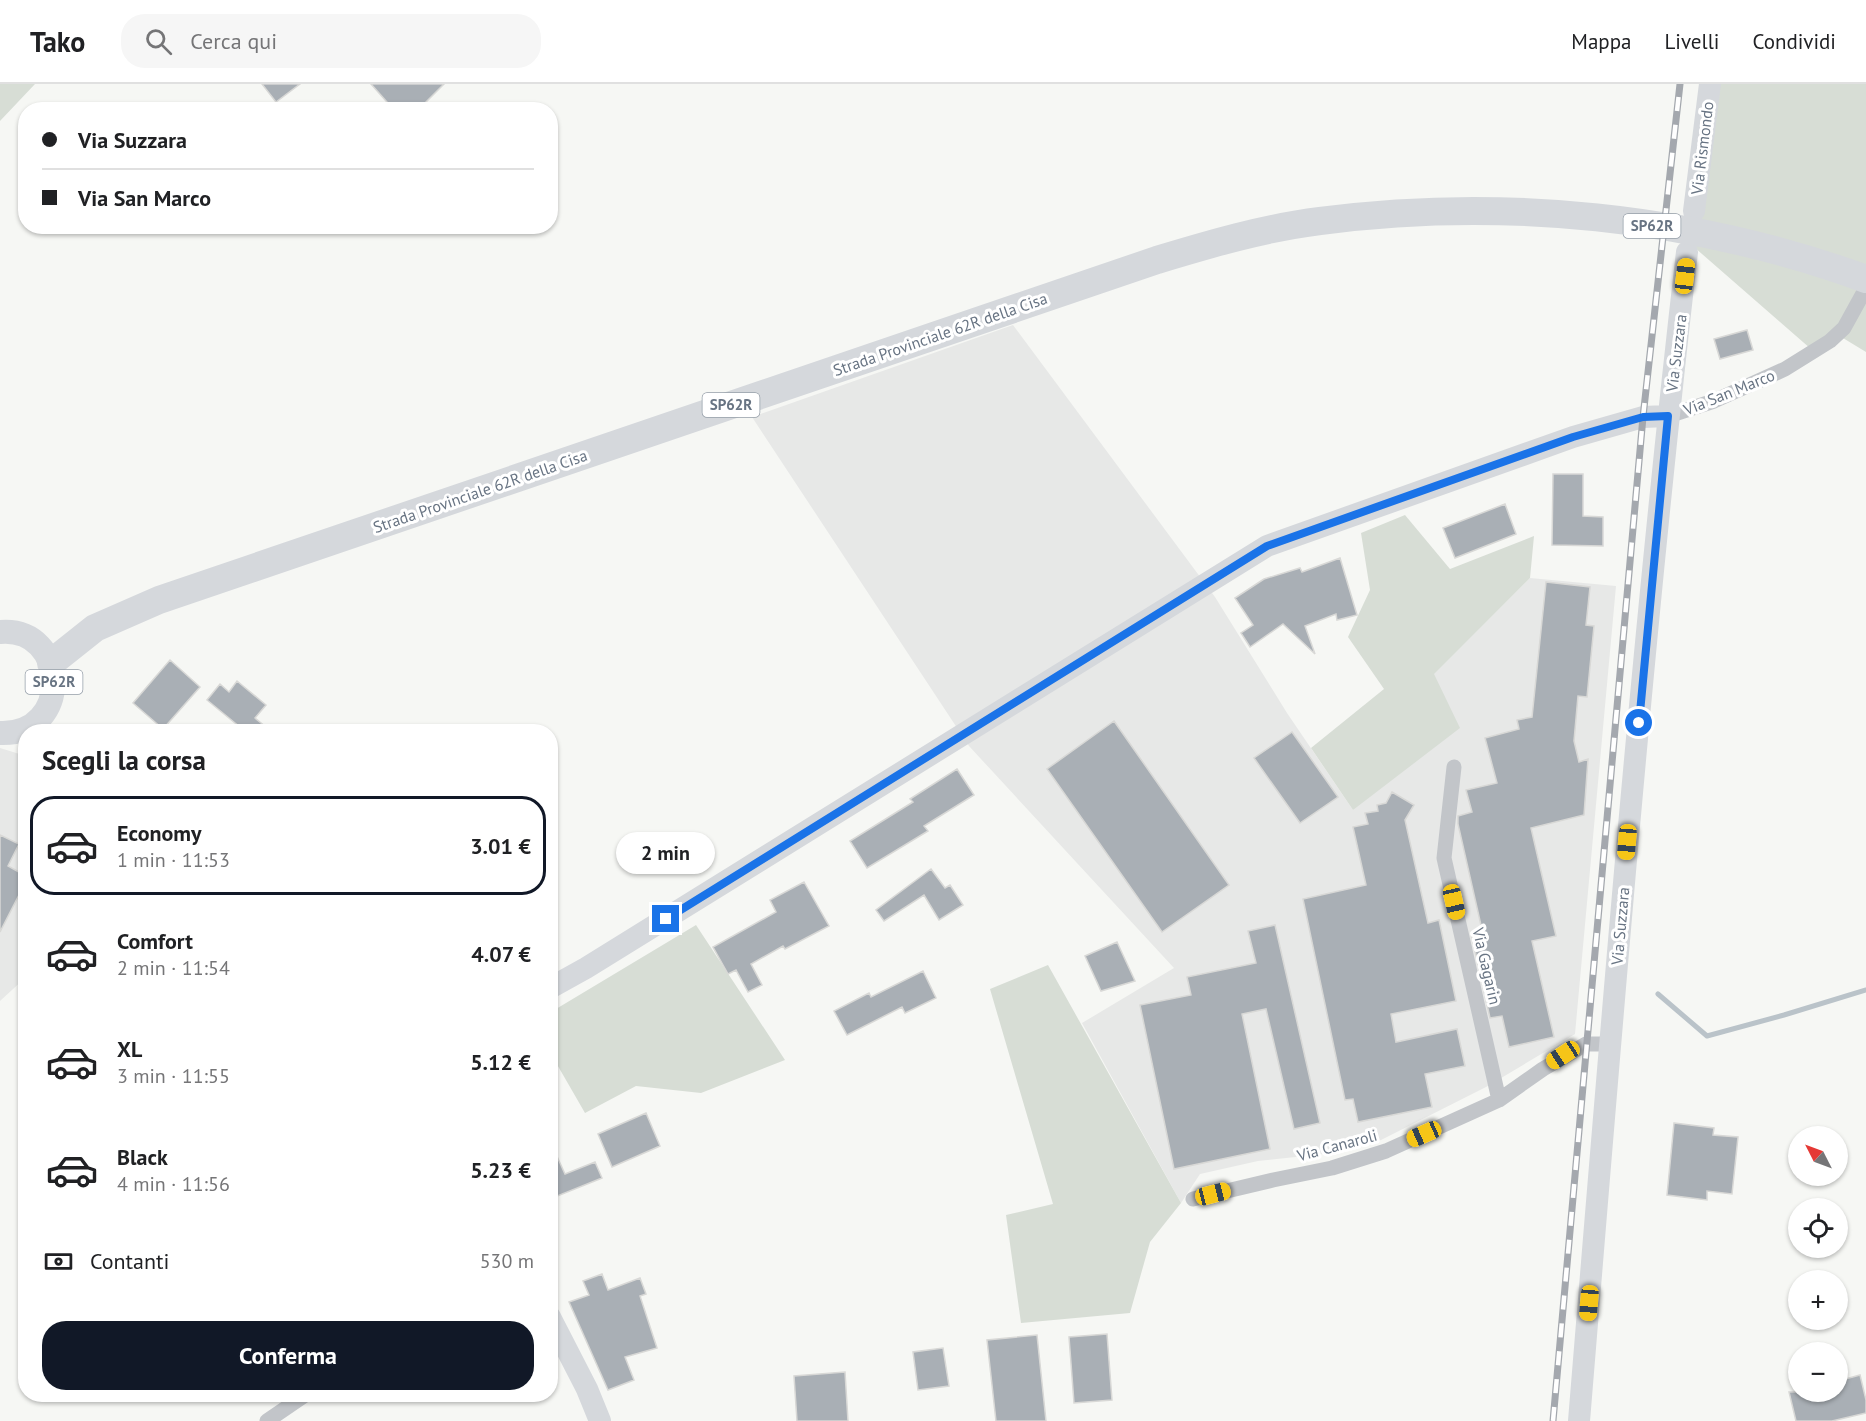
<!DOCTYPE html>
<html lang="it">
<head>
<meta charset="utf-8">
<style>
  :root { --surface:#fff; --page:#f6f6f6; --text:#202124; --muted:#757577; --line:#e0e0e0; --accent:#111827 }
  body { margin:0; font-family:"PT Sans",sans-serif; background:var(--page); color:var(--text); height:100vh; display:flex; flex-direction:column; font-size:22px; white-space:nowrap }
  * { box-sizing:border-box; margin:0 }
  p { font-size:20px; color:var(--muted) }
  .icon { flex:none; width:33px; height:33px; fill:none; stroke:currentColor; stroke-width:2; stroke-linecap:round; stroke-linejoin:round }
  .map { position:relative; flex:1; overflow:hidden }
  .sheet { position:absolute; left:18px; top:640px; width:540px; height:678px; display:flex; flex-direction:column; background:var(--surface); border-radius:24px; box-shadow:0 2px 4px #0004 }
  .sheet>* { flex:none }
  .guide { position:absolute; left:18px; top:18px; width:540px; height:132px; border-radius:24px; box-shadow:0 2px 4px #0004; display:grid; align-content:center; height:132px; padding:0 24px; background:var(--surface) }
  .needle { width:39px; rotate:312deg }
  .tools { position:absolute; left:1788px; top:1042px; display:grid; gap:12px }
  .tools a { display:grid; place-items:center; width:60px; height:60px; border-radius:50%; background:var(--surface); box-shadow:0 2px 4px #0004; font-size:30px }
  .end { position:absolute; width:27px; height:27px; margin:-14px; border:8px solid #1a73e8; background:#fff; box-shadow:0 0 0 3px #fff }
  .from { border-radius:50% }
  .bubble { position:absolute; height:42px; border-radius:21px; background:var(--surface); box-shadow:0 2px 4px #0004; font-size:20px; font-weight:600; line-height:42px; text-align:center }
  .car { position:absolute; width:18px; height:36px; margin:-18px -9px; border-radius:8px; box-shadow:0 0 4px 2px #0007; background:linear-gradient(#f5c518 24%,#345 0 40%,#f5c518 0 76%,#345 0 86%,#f5c518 0) }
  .guide b { display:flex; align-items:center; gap:21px; height:57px; font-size:22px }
  .guide b+b { border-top:2px solid var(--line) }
  .guide i { width:15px; height:15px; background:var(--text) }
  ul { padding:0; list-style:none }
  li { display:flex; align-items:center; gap:18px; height:99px; margin:0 12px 9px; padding:0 12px; border:3px solid transparent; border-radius:24px }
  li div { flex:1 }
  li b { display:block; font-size:22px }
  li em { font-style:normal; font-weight:600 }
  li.current { border-color:var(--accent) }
  li>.icon { width:54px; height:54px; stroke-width:1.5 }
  h2 { padding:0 24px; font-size:27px; line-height:72px }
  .pay { display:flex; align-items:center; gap:15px; height:66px; padding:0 24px; font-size:22px }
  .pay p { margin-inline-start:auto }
  .primary-button { display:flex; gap:12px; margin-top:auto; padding:12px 24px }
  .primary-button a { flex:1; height:69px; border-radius:24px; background:var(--accent); color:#fff; font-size:24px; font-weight:600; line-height:69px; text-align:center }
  header { display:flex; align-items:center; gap:36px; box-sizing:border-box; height:84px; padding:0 30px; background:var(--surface); border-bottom:2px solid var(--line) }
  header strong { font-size:28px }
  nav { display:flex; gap:33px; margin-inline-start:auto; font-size:21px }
  .search { width:420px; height:54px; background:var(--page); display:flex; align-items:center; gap:15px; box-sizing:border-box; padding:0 21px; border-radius:24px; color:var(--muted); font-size:22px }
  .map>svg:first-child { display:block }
  .built { fill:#e7e8e7 }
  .green { fill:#d7ddd5 }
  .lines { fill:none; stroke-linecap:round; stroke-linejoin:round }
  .stream { stroke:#bac3c9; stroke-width:5 }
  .building { fill:#a9afb5; stroke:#d8d8d6; stroke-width:1.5 }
  .street { stroke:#c2c5c9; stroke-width:15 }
  .secondary { stroke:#d5d8dc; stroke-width:22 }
  .primary { stroke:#d5d8dc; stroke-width:24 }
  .highway { stroke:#d5d8dc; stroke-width:28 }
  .rail-casing { stroke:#a4a8ae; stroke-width:7 }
  .rail { stroke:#fff; stroke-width:4.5; stroke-dasharray:14; stroke-linecap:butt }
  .route { stroke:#1a73e8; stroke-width:8 }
  .labels { text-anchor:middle; stroke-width:6; stroke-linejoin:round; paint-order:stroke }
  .shield { fill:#fff; stroke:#959ea8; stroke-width:1.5 }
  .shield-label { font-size:15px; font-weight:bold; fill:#687483 }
  .street-label { font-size:16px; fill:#687483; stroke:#fff }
</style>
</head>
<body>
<header>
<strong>Tako</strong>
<div class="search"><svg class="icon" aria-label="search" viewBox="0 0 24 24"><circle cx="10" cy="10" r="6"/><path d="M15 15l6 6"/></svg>Cerca qui</div>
<nav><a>Mappa</a><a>Livelli</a><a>Condividi</a></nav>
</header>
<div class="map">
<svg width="1866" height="1337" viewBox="0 0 1866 1337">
  <rect width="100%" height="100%" fill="#f6f7f4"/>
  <path class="built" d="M1013 241 1215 513 1287 629 1353 726 1433 590 1530 494 1616 502 1575 950 1486 1003 1381 1056 1332 1069 1258 1077 1200 1090 1181 1119 1082 939 1174 884 969 662 752 333Z
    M0 664 26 672 25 894 0 917Z"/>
  <path class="green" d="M0 0H35L0 37Z
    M1712 0H1866V268L1838 251 1811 265 1694 163Z
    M1405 431 1450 485 1534 452 1530 494 1434 590 1460 644 1353 726 1311 664 1384 605 1348 553 1370 506 1361 449Z
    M696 841 785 976 701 1009 636 1002 585 1029 551 970V928Z
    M1048 881 1181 1119 1150 1158 1130 1229 1021 1239 1006 1131 1053 1120 990 905Z"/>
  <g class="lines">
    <path class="stream" d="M1658 910 1707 952 1784 931 1866 906"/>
  </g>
  <path class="building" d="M262 0H300L276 18Z
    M371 0H444L418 26H394Z
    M1747 246 1753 266 1720 275 1714 255Z
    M1553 390H1583V432L1603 433V462L1552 461Z
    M1505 420 1516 450 1455 474 1443 444Z
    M1340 474 1357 531 1337 536 1336 530 1305 542 1315 570 1283 540 1250 563 1241 549 1253 541 1235 514 1264 495 1300 484 1302 488Z
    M1546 498 1590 503 1586 541 1594 542 1587 613 1578 612 1574 657 1579 678 1588 675 1584 731 1531 744 1556 852 1532 857 1554 953 1509 963 1502 932 1490 934 1472 853 1483 850 1458 740V732L1472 728 1466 706 1497 699 1485 654 1519 645 1517 636 1532 633Z
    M170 576 200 603 163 645 133 619Z
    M237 597 266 621 255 634 272 648H246L207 616 220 600 229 608Z
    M1114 637 1229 801 1162 848 1047 685Z
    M1292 648 1338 713 1300 739 1254 674Z
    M957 685 974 711 924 742 928 747 867 784 850 757 913 718 910 715Z
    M1392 708 1414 721 1405 736 1428 839 1439 836 1456 917 1391 930 1396 958 1457 945 1465 982 1425 990 1432 1023 1358 1038 1353 1015 1345 1016 1303 815 1366 801 1353 743 1368 740 1365 729 1378 727 1377 721 1386 719Z
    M0 751 19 760 8 782 26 792V814L19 811 0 848Z
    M931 785 945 804 950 801 963 821 939 836 924 811 884 837 876 826Z
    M804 798 829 842 785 865 783 862 751 880 762 901 748 908 736 886 728 890 713 863 776 828 770 816Z
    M1275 841 1320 1039 1294 1045 1266 925 1242 930 1270 1065 1174 1085 1140 921 1191 911 1187 893 1256 879 1248 847Z
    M1117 858 1135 897 1101 907 1085 872Z
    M923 887 936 914 905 929 902 923 847 951 834 927 869 909 871 913Z
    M646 1029 660 1062 612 1083 598 1050Z
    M1674 1039 1714 1044 1713 1051 1738 1053 1732 1110 1707 1107V1116L1667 1111Z
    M550 1057 565 1090 595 1078 602 1094 550 1115Z
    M602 1190 608 1206 640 1194 646 1210 640 1212 657 1264 625 1273 634 1296 608 1306 569 1218 589 1211 583 1197Z
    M1107 1250 1112 1316 1074 1319 1069 1253Z
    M1037 1251 1046 1337H996L987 1256Z
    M943 1264 949 1302 918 1306 913 1268Z
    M845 1288 848 1337H797L794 1292Z
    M1860 1291 1866 1316V1329L1832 1337H1796L1789 1308H1838V1297Z"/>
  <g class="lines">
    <path class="street" d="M1668 332 1714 317 1785 285 1830 257 1844 244 1866 204
      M1454 683 1444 774 1499 1016
      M1193 1115 1273 1096 1332 1084 1386 1067 1499 1016 1543 985 1586 960H1610
      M267 1337 305 1311"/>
    <path class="secondary" d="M1694 127 1710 0
      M550 904 586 884 1267 462 1573 353 1643 333 1668 332
      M550 1233 587 1305 600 1337
      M1579 1337C1611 947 1642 557 1687 168"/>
    <path class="primary" d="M0 548C69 542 73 652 0 649"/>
    <path class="highway" d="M51 579 95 544 159 516 1157 176C1210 160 1264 144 1320 137 1502 113 1694 132 1866 195"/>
    <g class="rail-casing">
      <path id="rail" d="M1553 1337 1643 333 1680 0"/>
    </g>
    <use href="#rail" class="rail"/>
  </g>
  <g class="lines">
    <path class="route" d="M666 835 1267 462 1573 353 1643 333 1668 332 1639 639"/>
  </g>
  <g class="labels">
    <g class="shield">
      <rect x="1623.5" y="130" width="57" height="24" rx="4.5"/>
      <rect x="702.5" y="309" width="57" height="24" rx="4.5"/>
      <rect x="25.5" y="586" width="57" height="24" rx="4.5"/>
    </g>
    <g class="shield-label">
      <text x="1652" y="147">SP62R</text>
      <text x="731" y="326">SP62R</text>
      <text x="54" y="603">SP62R</text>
    </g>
    <g class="street-label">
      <text transform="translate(1702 64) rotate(-83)" y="6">Via Rismondo</text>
      <text transform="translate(940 250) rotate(-19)" y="6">Strada Provinciale 62R della Cisa</text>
      <text transform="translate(1676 269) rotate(-83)" y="6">Via Suzzara</text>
      <text transform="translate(1729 308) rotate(-22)" y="6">Via San Marco</text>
      <text transform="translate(480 407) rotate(-19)" y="6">Strada Provinciale 62R della Cisa</text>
      <text transform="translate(1620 842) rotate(-85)" y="6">Via Suzzara</text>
      <text transform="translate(1487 882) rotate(77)" y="6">Via Gagarin</text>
      <text transform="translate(1337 1061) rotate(-15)" y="6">Via Canaroli</text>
    </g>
  </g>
</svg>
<div class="tools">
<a><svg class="needle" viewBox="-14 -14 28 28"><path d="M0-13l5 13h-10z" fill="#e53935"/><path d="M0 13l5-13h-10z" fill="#757577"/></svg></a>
<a><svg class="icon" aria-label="locate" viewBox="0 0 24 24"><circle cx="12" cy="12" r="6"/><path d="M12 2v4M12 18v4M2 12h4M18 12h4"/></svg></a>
<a>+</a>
<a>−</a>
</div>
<i class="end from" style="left:1639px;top:639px"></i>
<i class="end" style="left:666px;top:835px"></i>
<div class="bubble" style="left:616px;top:748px;width:99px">2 min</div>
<i class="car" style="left:1685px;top:192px;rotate:7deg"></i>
<i class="car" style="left:1627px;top:758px;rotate:185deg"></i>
<i class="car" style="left:1454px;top:818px;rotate:167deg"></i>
<i class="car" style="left:1563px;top:971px;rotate:237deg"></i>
<i class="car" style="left:1424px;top:1050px;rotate:246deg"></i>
<i class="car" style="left:1213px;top:1110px;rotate:76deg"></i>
<i class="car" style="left:1589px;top:1219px;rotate:185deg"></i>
<div class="guide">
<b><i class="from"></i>Via Suzzara</b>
<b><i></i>Via San Marco</b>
</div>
<section class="sheet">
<h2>Scegli la corsa</h2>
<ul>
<li class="current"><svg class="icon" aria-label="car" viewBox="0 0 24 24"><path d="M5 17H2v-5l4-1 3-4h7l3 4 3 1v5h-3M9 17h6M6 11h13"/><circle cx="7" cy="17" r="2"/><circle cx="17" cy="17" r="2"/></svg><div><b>Economy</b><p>1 min · 11:53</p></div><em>3.01 €</em></li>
<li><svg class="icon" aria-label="car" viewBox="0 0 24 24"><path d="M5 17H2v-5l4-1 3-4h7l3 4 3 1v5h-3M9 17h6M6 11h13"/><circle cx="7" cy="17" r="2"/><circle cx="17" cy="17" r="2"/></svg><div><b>Comfort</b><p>2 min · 11:54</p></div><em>4.07 €</em></li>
<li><svg class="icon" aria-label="car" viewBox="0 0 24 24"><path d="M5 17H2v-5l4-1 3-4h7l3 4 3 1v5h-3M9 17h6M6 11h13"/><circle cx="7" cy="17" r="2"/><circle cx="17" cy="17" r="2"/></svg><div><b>XL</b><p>3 min · 11:55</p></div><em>5.12 €</em></li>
<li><svg class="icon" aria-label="car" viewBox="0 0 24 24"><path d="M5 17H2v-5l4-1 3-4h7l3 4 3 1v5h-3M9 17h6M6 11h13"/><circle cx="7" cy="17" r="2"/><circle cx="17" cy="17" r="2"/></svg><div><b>Black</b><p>4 min · 11:56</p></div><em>5.23 €</em></li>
</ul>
<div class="pay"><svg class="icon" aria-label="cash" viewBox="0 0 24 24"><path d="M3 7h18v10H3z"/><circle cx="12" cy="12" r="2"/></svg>Contanti<p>530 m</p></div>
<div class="primary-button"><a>Conferma</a></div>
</section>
</div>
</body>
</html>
